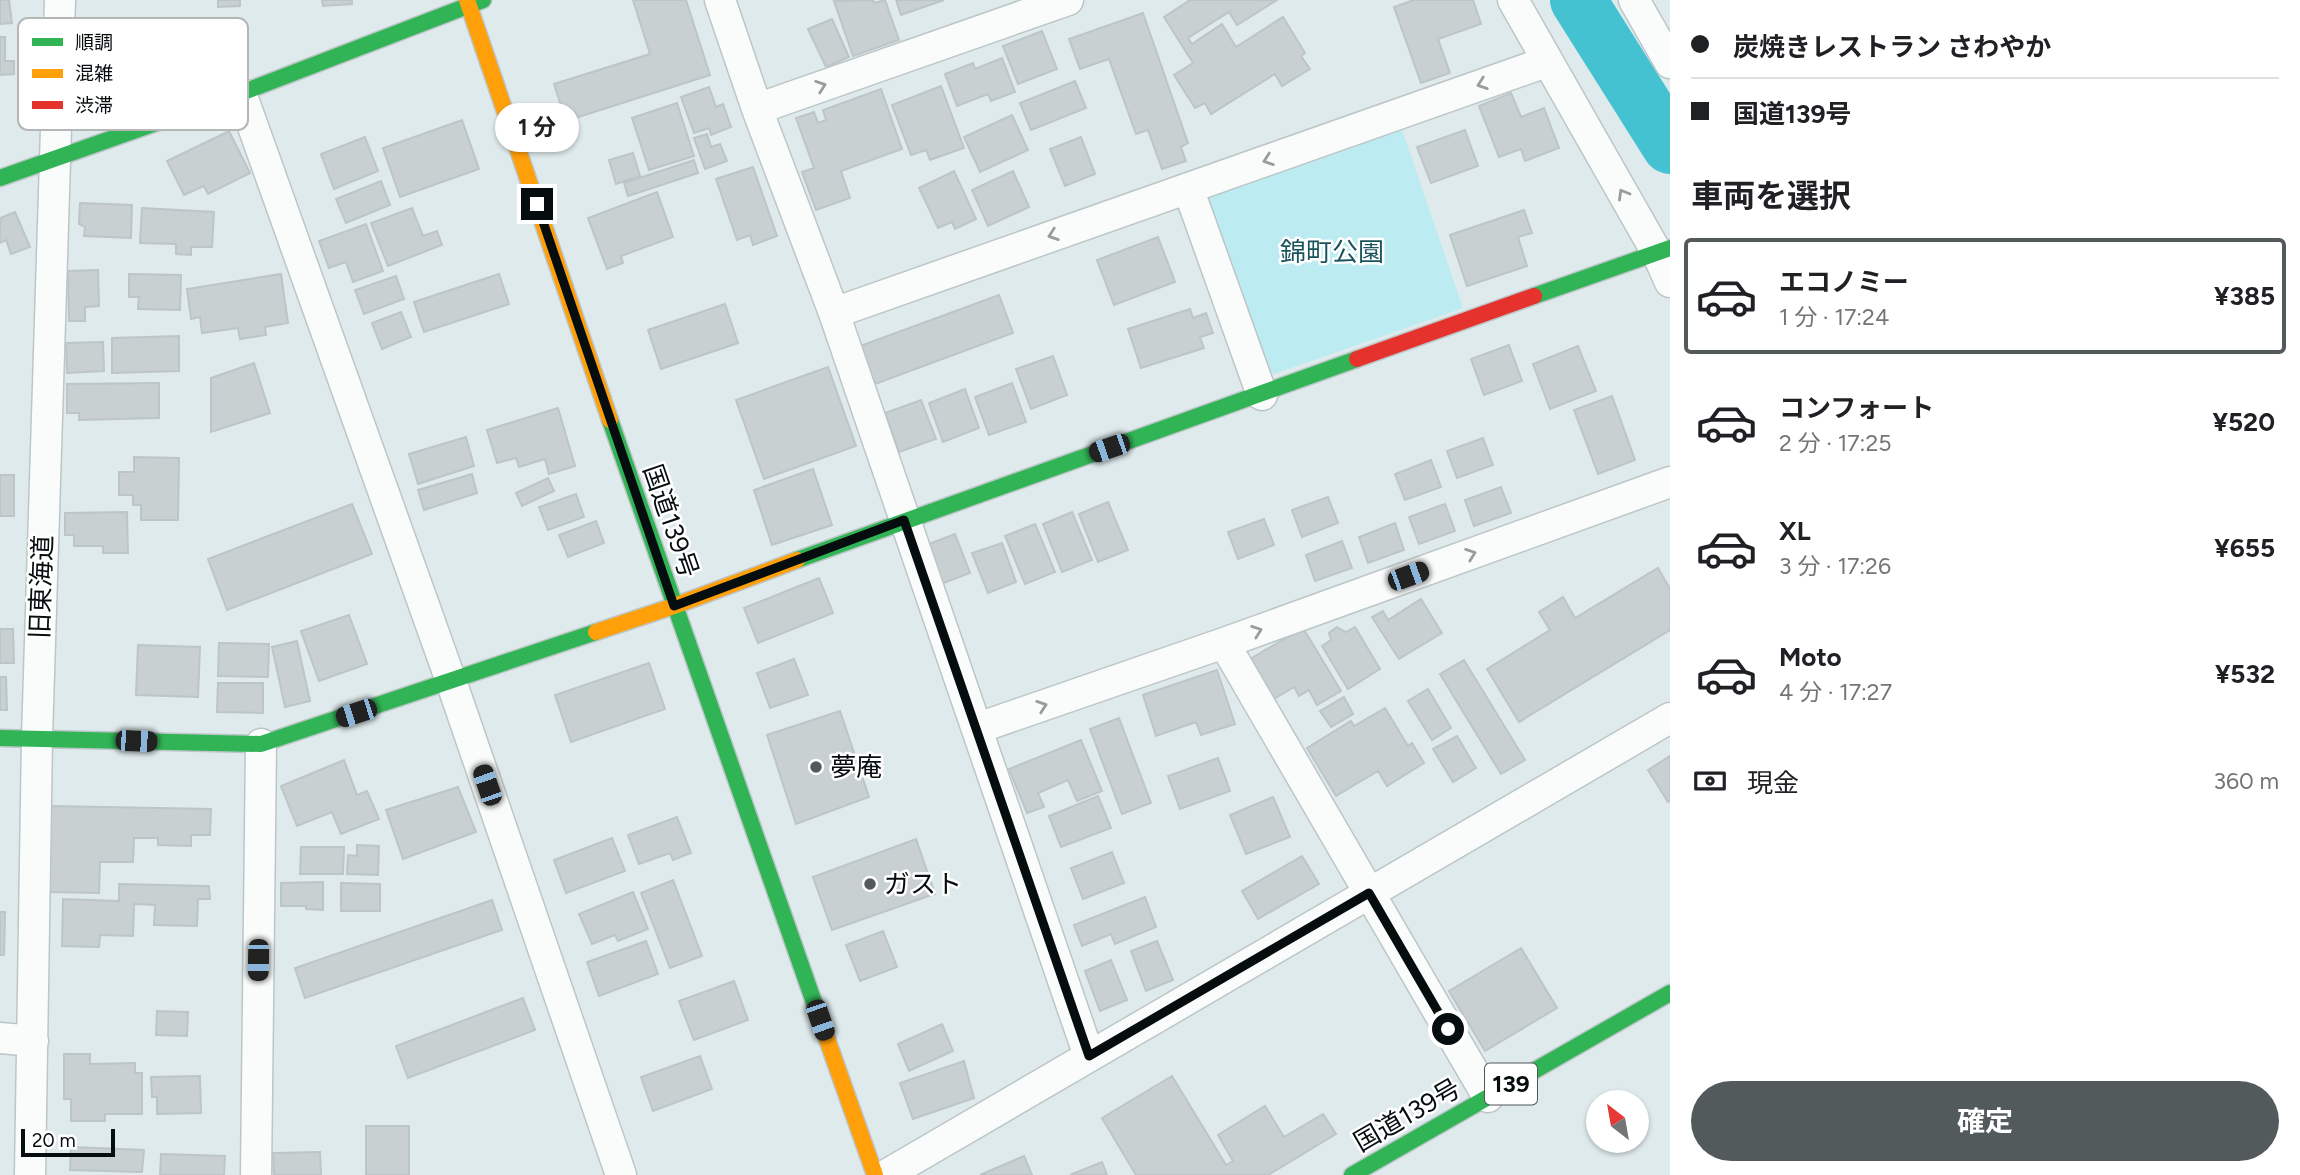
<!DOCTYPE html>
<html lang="ja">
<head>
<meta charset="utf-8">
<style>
  :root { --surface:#fff; --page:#f2f2f2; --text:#202124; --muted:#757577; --line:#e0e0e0; --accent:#525a5c }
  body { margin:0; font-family:Figtree,"Noto Sans JP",sans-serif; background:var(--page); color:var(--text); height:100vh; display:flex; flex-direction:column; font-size:26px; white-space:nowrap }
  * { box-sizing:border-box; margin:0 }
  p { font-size:23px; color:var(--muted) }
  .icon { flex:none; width:38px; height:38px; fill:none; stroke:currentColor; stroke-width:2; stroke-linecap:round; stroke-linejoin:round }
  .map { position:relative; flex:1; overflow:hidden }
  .details { display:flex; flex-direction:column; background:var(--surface); width:630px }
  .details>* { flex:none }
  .guide { display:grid; align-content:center; height:154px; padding:0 21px; background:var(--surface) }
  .needle { width:46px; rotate:329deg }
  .fabs { position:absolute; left:1586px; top:1090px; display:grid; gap:14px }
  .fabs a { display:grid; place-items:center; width:63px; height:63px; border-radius:50%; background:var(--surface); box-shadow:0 2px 5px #0004; font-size:35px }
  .scale { position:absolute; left:21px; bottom:18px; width:94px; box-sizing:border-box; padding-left:7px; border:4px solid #060d0e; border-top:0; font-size:19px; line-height:24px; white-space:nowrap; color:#060d0e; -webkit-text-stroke:5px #fff; paint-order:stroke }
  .end { position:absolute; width:32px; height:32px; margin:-16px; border:9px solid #060d0e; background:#fff; box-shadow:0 0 0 4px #fff }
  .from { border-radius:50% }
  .bubble { position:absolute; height:49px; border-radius:24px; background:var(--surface); box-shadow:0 2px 5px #0004; font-size:23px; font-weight:700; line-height:49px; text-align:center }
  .car { position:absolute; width:21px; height:42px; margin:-21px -10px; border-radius:9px; box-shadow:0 0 5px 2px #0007; background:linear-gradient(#222 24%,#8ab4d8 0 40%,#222 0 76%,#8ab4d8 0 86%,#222 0) }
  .guide b { display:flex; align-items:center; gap:24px; height:66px; font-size:26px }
  .guide b+b { border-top:2px solid var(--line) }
  .guide i { width:18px; height:18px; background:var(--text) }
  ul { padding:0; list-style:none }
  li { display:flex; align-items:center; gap:21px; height:116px; margin:0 14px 10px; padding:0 7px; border:4px solid transparent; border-radius:7px }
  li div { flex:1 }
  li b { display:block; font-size:26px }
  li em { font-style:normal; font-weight:700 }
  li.selected { border-color:var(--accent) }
  li>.icon { width:63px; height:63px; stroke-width:1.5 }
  h2 { padding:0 21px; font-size:32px; line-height:84px }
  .pay { display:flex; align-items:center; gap:18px; height:77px; padding:0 21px; font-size:26px }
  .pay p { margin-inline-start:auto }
  .button { display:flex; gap:14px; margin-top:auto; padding:14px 21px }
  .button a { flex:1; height:80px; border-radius:42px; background:var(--accent); color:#fff; font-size:28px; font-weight:700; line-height:80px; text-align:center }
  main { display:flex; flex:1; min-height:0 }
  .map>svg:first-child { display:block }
  .green { fill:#bcebf2 }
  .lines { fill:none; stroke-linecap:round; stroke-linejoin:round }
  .river { stroke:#44c2d1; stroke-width:56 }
  .building { fill:#c8d0d2; stroke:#bcc5c7; stroke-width:2 }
  .street-casing { stroke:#bdc6c7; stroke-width:33 }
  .fast-casing { stroke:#bdc6c7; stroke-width:19 }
  .slow-casing { stroke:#bdc6c7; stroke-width:19 }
  .jam-casing { stroke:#bdc6c7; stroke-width:19 }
  .street { stroke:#fafcfc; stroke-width:30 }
  .fast { stroke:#30b455; stroke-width:16 }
  .slow { stroke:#ff9f0a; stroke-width:16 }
  .jam { stroke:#e5322d; stroke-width:16 }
  .oneway { stroke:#989c9d }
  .route { stroke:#060d0e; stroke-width:9 }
  .poi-dot { fill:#525a5c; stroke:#fff; stroke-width:2.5 }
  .labels { text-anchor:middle; stroke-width:5; stroke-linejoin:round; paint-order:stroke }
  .shield { fill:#fff; stroke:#515656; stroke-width:2 }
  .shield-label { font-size:24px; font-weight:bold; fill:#060d0e }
  .park-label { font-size:26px; fill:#1a545d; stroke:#fff }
  .street-label { font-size:26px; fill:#060d0e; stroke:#fff }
  .poi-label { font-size:26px; fill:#060d0e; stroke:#fff; text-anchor:start }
  .key { fill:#fff; stroke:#b4b6b7; stroke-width:2 }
  .key-label { font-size:19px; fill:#060d0e }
</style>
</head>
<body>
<main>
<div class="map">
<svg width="1670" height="1175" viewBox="0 0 1670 1175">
  <rect width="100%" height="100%" fill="#dfeaec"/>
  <path class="green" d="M1401 127 1463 308 1274 374 1261 367 1205 205 1211 193Z"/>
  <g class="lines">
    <path class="river" d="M1578 0 1670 146"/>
  </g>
  <path class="building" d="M0 0H9L12 23 0 24Z
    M218 0H240V6L218 7Z
    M322 0H352V4L323 6Z
    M633 0H686L710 75 566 121 554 84 650 54Z
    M873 0 874 3 885 0 899 40 853 56 834 1Z
    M896 0H944L901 15Z
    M1190 0H1277L1237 25 1229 12 1188 38 1192 44 1222 24 1236 47 1283 17 1305 53 1301 56 1310 69 1282 86 1275 74 1211 114 1205 103 1195 108 1174 75 1193 63 1164 17Z
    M1414 0H1473L1481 24 1438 39 1450 73 1421 83 1394 7Z
    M1143 13 1188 143 1181 147 1186 161 1162 169 1148 130 1136 134 1109 59 1080 69 1069 39Z
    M832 19 849 57 826 67 808 29Z
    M1042 31 1057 69 1018 84 1003 46Z
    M0 37H5V61H14V74L0 75Z
    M1002 58 1015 92 991 101 988 94 957 106 945 74 973 63 975 69Z
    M1075 81 1086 108 1031 130 1020 103Z
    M941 86 964 148 930 160 926 150 911 155 892 105Z
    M709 87 716 107 723 104 731 127 711 135 709 128 694 133 681 97Z
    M881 89 902 149 841 171 850 198 816 210 802 172 814 168 796 118 814 112 818 123 826 120 823 110Z
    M1511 93 1521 117 1544 108 1559 148 1525 161 1521 149 1499 157 1479 106Z
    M677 103 694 156 649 170 632 118Z
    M1012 115 1028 150 980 172 964 137Z
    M462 120 479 169 400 197 383 148Z
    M1465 130 1478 166 1431 183 1417 147Z
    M229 131 250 173 208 194 204 186 184 195 167 161Z
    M707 134 711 147 720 144 727 161 705 169 694 138Z
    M365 137 378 171 334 189 321 154Z
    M1081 137 1095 174 1065 186 1050 149Z
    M633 153 640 176 616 184 609 160Z
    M694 160 698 173 628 196 624 183Z
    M753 167 777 236 753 245 750 235 737 240 716 179Z
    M954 171 976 219 955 229 952 222 938 228 919 188Z
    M1013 171 1029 207 988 226 972 190Z
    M381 181 390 205 346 223 336 199Z
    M657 192 673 237 621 256 623 263 607 269 588 218Z
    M80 203 132 205 131 238 84 236 85 227 79 224Z
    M142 208 214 212 212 247H191V255L176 254V244L140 243Z
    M412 208 423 236 437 231 442 245 388 266 371 223Z
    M1524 210 1532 233 1518 237 1527 266 1467 286 1450 235Z
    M15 212 30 247 11 254 6 240 0 243V218Z
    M366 224 383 271 353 282 346 262 329 268 319 241Z
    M1158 237 1175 282 1114 305 1097 260Z
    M98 270 99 306 85 307V321H69L68 271Z
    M129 274 181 275 180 310 138 309 139 297H129Z
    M281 274 288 323 265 327 266 335 240 339 238 328 202 333 200 317 191 319 187 289Z
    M499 274 509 304 424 332 414 302Z
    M396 276 404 299 364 314 355 290Z
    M999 295 1013 333 875 384 860 346Z
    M725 304 738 343 661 369 648 330Z
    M1190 309 1193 318 1206 313 1213 333 1200 337 1204 348 1141 368 1128 329Z
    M401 312 411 337 382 349 372 323Z
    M179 336V371L112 373V338Z
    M103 342 104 371 67 373 66 343Z
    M1509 345 1522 381 1484 395 1471 359Z
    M1578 346 1596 391 1550 409 1533 364Z
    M1053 356 1067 395 1031 409 1016 369Z
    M254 363 270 413 211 432V378Z
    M828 367 856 446 764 479 736 400Z
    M159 383V418L79 420V413H67V384Z
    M1012 383 1026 422 989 435 975 397Z
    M965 389 979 428 943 442 929 403Z
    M1612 396 1635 460 1598 474 1574 410Z
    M921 400 936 439 899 452 885 413Z
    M558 408 575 466 549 474 545 459 519 467 516 458 497 463 487 430Z
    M466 437 474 466 418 484 409 454Z
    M1483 438 1493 465 1457 478 1447 451Z
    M134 457 179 458 178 520H141V505H133V495H119V472H134Z
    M1431 460 1441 487 1405 500 1395 474Z
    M813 469 832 525 772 545 754 490Z
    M472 474 477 493 424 510 418 490Z
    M0 475H14V516H0Z
    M548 478 554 491 522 506 516 493Z
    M1501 487 1511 513 1474 526 1465 500Z
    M576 494 584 517 548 530 539 507Z
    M1328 497 1338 523 1302 537 1292 510Z
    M1108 502 1128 550 1098 562 1079 514Z
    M352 504 372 554 227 610 208 559Z
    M1445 504 1455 531 1419 544 1409 517Z
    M127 512 128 553H103V546H74V535H65V513Z
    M1072 512 1092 560 1062 572 1043 524Z
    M1264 519 1274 545 1238 559 1228 532Z
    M596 521 604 543 568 557 559 535Z
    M1395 523 1404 550 1368 563 1359 537Z
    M1035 524 1055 572 1025 584 1005 536Z
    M955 534 970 573 941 584 926 545Z
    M1342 541 1352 568 1315 581 1306 555Z
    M1002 543 1016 582 988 593 972 553Z
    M1658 568 1670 589V630L1519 722 1487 669 1550 630 1539 612 1563 597 1575 618Z
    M819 578 833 613 758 643 744 608Z
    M1421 599 1442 633 1399 659 1372 617 1383 611 1388 620Z
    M349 615 367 664 319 681 301 631Z
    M1337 627 1346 632 1355 627 1380 669 1348 689 1322 646 1331 640 1329 633Z
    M1303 628 1341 691 1317 705 1309 690 1299 696 1294 687 1274 699 1250 659Z
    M0 629H13L14 663H0Z
    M297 641 310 701 285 707 272 647Z
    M219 643 269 644 268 677 218 676Z
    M138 645 200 647 198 697 136 695Z
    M794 659 808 695 770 708 757 673Z
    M1464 660 1525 760 1501 774 1440 674Z
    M649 663 665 709 571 742 555 695Z
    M1217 670 1235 724 1201 735 1196 722 1156 736 1143 695Z
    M0 677H6L7 710H0Z
    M218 683H263V713L217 712Z
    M1428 689 1451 728 1432 740 1408 701Z
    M1344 697 1353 714 1331 727 1320 711Z
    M1385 708 1408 746 1412 743 1424 763 1387 786 1378 771 1336 796 1307 748 1351 721 1354 726Z
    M840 711 869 797 796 824 767 735Z
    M1119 718 1151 803 1122 814 1090 729Z
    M1457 736 1476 768 1453 782 1433 749Z
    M1081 740 1102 791 1077 801 1068 780 1038 793 1044 807 1027 813 1009 769Z
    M1670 756V801L1668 802 1648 770Z
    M1218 758 1230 791 1180 809 1168 776Z
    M344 760 357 795 367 791 379 819 341 834 332 812 297 826 281 786Z
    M458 787 476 832 403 859 386 810Z
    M1098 796 1111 828 1061 847 1049 816Z
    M1273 797 1290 837 1246 854 1230 815Z
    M50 806 211 809 210 835H191V846L158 845V838H134L133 862H100L99 893 48 892Z
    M677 817 691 853 673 860 670 853 639 864 628 835Z
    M612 838 625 871 566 893 554 860Z
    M916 839 935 894 832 930 813 877Z
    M357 845 379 846 378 875 347 874 348 855 357 856Z
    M301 847H344L343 874H300Z
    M1112 852 1124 883 1083 899 1071 868Z
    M1302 856 1319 884 1258 919 1242 891Z
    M673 880 702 956 670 968 641 893Z
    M323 882V910L306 909V906H281V883Z
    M341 883 380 884V911H341Z
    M119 884 209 886 210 899H198L197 926 154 925 155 905 134 904 133 936 100 935 99 947 62 946 63 899 119 901Z
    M633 892 648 929 618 941 615 935 592 944 579 914Z
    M1145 897 1156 927 1115 944 1111 934 1082 946 1074 925Z
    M492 900 502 930 305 998 295 968Z
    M0 912H5L4 955H0Z
    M883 931 897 967 860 981 846 945Z
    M646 941 658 974 599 996 587 962Z
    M1157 941 1173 980 1146 991 1131 951Z
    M1521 948 1557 1008 1485 1051 1449 991Z
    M1111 960 1127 1000 1100 1011 1085 971Z
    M734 981 748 1020 694 1040 679 1001Z
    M523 998 535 1030 408 1078 396 1046Z
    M157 1011 188 1012 187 1036 156 1035Z
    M942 1024 953 1051 909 1071 898 1044Z
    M64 1054H90V1064L135 1063V1073H142V1114H105V1121H71V1099H64Z
    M700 1056 712 1089 653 1111 641 1077Z
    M964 1061 974 1098 913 1119 900 1083Z
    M200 1076 201 1113 157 1114V1097H152L151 1077Z
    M1172 1076 1226 1165 1233 1161 1218 1135 1265 1106 1284 1137 1323 1114 1336 1134 1268 1175H1136L1102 1118Z
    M366 1126H409V1175H366Z
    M71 1147 144 1150 142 1172 70 1170Z
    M320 1152 321 1175H274L273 1153Z
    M161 1154 225 1156 224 1175H160Z
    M1024 1156 1032 1175H980Z
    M1102 1162 1107 1175H1070Z"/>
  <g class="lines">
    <g class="street-casing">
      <path id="street" d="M720 0 757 109 834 313 1089 1056
        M1513 0 1657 253 1670 282
        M1634 0 1670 63
        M241 93 451 681 621 1175
        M757 109 1068 0
        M1188 188 1262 395
        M834 313 1546 62
        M1224 643 1488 1097
        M978 728 1224 643 1670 482
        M0 1038 33 1041
        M30 1175 37 738 60 0
        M256 1175 261 744
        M886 1175 1670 718"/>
    </g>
    <g class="fast-casing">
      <path id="fast" d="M0 178 241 93 483 0
        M1534 296 1670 248
        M610 420 816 1008
        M797 560 1357 359
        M0 738 261 744 596 632
        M1352 1175 1670 993"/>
    </g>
    <g class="slow-casing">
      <path id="slow" d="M467 0 610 420
        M596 632 674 606 797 560
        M816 1008 875 1175"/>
    </g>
    <g class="jam-casing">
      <path id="jam" d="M1357 359 1534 296"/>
    </g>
    <use href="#street" class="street"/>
    <use href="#fast" class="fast"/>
    <use href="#slow" class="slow"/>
    <use href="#jam" class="jam"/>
  </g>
  <defs><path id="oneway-chevron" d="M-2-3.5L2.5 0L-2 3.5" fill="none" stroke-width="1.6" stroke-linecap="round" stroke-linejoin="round" transform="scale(1.75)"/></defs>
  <g class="oneway">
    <use href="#oneway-chevron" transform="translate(1482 84) rotate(161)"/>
    <use href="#oneway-chevron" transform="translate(821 86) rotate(-19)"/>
    <use href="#oneway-chevron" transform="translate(1268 160) rotate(161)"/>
    <use href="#oneway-chevron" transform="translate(1623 194) rotate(-120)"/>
    <use href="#oneway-chevron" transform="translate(1053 235) rotate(161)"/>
    <use href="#oneway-chevron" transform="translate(1471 554) rotate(-20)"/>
    <use href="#oneway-chevron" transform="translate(1257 631) rotate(-20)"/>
    <use href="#oneway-chevron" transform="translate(1042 706) rotate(-19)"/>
  </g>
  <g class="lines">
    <path class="route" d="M537 204 674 606 904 520 1089 1056 1369 893 1448 1029"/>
  </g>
  <g class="poi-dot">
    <circle cx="816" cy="767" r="7"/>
    <circle cx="870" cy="884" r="7"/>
  </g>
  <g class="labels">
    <rect class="shield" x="1485" y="1063.5" width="52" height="41" rx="5"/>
    <g class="shield-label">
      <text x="1511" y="1092">139</text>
    </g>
    <g class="park-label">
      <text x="1332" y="261">錦町公園</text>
    </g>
    <g class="street-label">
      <text transform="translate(671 521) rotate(71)" y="9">国道139号</text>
      <text transform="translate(41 587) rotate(-88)" y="9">旧東海道</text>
      <text transform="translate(1407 1115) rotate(-30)" y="9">国道139号</text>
    </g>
    <g class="poi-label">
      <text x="830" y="776">夢庵</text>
      <text x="884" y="893">ガスト</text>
    </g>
  </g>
  <rect x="18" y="18" width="230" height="112" rx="10" class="key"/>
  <rect x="32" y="38" width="31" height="8" fill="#30b455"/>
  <rect x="32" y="69" width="31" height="9" fill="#ff9f0a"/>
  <rect x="32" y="101" width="31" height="8" fill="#e5322d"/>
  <g class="key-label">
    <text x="75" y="49">順調</text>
    <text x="75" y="80">混雑</text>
    <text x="75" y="112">渋滞</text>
  </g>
</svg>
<div class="fabs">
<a><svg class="needle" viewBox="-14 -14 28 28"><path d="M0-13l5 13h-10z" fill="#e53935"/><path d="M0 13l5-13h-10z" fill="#757577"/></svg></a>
</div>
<div class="scale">20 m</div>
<i class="end from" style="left:1448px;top:1029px"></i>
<i class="end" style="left:537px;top:204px"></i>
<div class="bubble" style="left:495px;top:103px;width:84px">1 分</div>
<i class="car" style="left:1109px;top:448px;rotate:251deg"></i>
<i class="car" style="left:1408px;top:576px;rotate:70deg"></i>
<i class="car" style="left:356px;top:713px;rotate:252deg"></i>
<i class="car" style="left:136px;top:741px;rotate:92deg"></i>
<i class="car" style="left:487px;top:785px;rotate:341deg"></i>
<i class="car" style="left:258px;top:960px;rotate:181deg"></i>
<i class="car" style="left:820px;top:1020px;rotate:161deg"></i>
</div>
<section class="details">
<div class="guide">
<b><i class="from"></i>炭焼きレストラン さわやか</b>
<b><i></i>国道139号</b>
</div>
<h2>車両を選択</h2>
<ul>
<li class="selected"><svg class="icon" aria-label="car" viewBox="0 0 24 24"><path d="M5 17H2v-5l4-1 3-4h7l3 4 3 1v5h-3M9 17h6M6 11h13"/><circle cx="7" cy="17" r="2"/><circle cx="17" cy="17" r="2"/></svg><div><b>エコノミー</b><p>1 分 · 17:24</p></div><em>¥385</em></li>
<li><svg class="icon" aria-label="car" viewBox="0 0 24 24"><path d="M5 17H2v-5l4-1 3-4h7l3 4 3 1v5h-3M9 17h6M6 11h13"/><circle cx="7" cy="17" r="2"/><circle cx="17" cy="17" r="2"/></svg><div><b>コンフォート</b><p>2 分 · 17:25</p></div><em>¥520</em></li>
<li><svg class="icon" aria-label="car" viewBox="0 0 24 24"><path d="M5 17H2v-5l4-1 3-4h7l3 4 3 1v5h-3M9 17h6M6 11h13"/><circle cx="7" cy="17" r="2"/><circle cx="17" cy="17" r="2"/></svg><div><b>XL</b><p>3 分 · 17:26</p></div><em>¥655</em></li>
<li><svg class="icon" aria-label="car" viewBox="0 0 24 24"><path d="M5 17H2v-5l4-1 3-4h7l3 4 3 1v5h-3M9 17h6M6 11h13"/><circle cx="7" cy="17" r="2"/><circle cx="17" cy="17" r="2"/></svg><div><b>Moto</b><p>4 分 · 17:27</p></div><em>¥532</em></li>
</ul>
<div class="pay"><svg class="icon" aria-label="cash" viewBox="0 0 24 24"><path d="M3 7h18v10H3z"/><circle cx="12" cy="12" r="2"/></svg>現金<p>360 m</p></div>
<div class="button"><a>確定</a></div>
</section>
</main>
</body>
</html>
